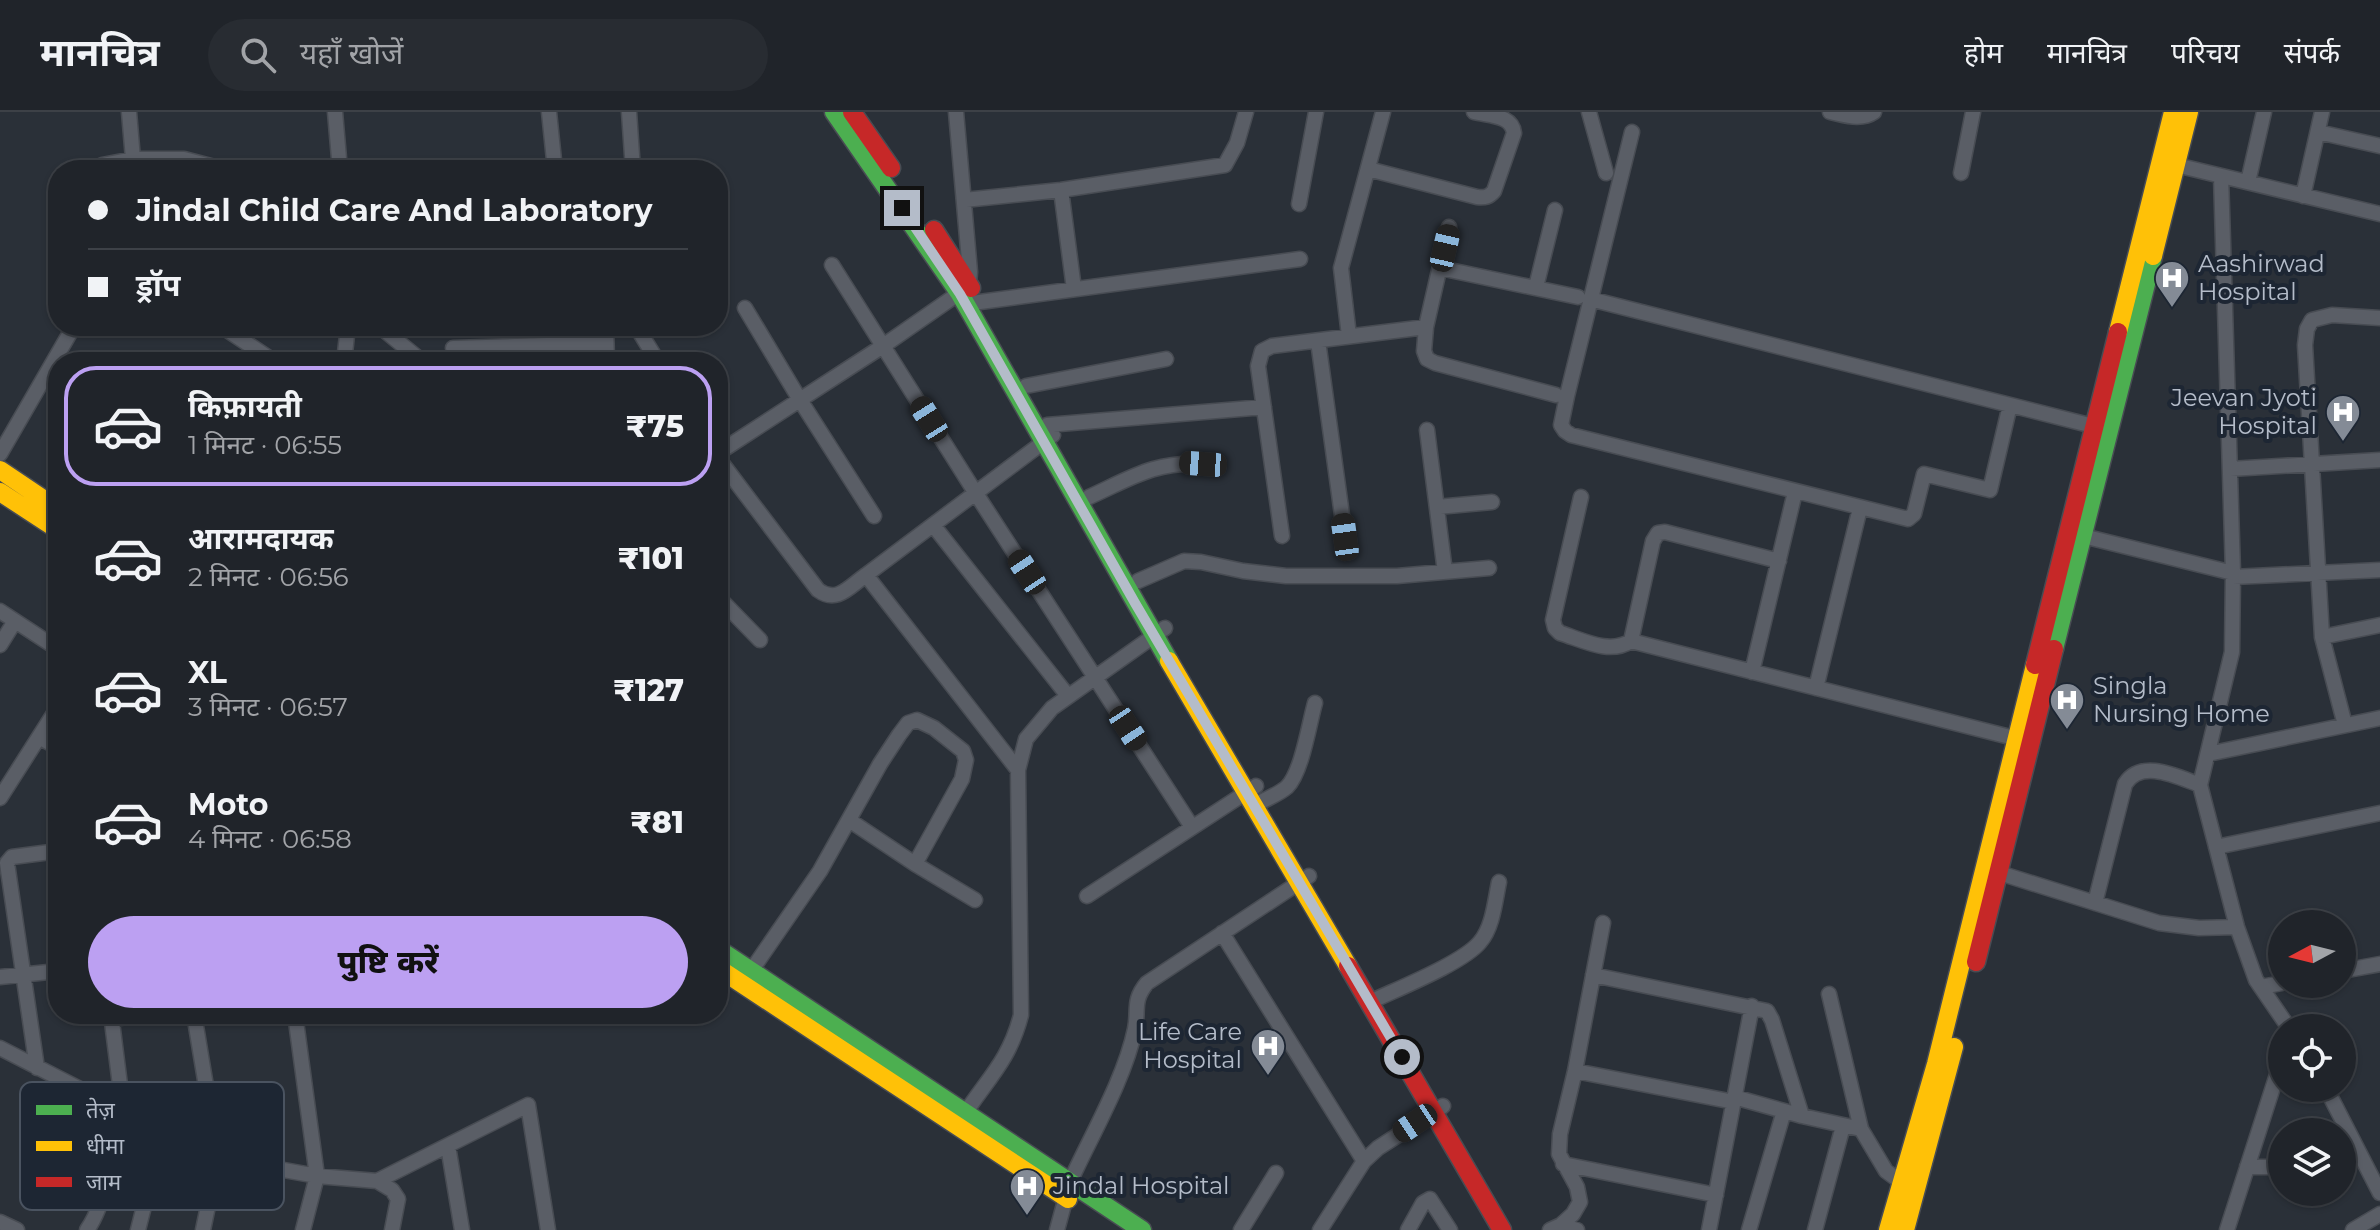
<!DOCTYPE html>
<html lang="hi">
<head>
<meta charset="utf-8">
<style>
  :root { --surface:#20242a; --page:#282c32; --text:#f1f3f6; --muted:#a2a4a8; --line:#3d4147; --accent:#bca0f2 }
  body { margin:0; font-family:Montserrat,"Noto Sans Devanagari",sans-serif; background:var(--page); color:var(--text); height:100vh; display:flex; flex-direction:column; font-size:30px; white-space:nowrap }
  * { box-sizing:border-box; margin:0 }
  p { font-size:26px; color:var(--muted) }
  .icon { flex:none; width:44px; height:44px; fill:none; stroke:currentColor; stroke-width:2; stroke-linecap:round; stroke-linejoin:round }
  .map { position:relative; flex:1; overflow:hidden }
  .side { position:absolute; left:48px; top:240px; width:680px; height:672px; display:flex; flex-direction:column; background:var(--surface); border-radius:32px; box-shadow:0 2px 6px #0004,0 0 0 2px var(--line) }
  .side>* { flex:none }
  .hud { position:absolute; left:48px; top:48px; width:680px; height:176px; border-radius:32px; box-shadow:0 2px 6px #0004,0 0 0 2px var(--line); display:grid; align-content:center; height:176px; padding:0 40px; background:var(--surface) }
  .needle { width:52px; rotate:263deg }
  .buttons { position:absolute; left:2268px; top:798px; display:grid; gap:16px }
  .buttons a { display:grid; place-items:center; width:88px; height:88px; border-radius:50%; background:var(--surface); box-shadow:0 2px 6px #0004,0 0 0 2px var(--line); font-size:40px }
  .end { position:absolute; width:36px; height:36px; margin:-18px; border:10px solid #b4bcc9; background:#111; box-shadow:0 0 0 4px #111 }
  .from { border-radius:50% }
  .car { position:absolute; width:24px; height:48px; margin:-24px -12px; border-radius:10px; box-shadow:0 0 6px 2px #0007; background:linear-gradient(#222 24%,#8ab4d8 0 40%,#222 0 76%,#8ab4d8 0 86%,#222 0) }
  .hud b { display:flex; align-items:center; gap:28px; height:76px; font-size:30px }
  .hud b+b { border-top:2px solid var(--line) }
  .hud i { width:20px; height:20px; background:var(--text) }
  ul { padding:14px 0 0; list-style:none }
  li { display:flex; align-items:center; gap:24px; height:120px; margin:0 16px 12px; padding:0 24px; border:4px solid transparent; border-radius:32px }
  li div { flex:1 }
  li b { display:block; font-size:30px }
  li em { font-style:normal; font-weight:800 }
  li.active { border-color:var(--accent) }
  li>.icon { width:72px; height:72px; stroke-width:1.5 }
  .button { display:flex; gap:16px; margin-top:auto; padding:16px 40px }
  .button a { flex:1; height:92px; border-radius:48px; background:var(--accent); color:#111; font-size:32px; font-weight:800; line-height:92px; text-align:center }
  header { display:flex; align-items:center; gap:48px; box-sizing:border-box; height:112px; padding:0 40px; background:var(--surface); border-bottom:2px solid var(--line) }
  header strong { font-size:38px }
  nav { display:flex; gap:44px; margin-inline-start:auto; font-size:28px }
  .search { width:560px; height:72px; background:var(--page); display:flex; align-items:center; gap:20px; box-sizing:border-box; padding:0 28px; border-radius:44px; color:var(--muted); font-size:30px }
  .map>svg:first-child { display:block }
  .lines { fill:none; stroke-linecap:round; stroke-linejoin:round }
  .street-casing { stroke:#484c53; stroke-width:17 }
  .fast-casing { stroke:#484c53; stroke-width:21 }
  .slow-casing { stroke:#484c53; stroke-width:21 }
  .jam-casing { stroke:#484c53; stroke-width:21 }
  .street { stroke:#5a5e66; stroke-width:14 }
  .fast { stroke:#4caf50; stroke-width:18 }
  .slow { stroke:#ffc107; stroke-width:18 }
  .jam { stroke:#c62828; stroke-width:18 }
  .route { stroke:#b4bcc9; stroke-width:10 }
  .labels { text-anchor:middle; stroke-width:8; stroke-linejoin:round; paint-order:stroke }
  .poi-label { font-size:24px; fill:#b4bcc9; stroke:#1d2633; text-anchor:start }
  .key { fill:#1d2633; stroke:#4a5360; stroke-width:2 }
  .key-label { font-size:22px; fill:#b4bcc9 }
</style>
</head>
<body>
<header>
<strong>मानचित्र</strong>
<div class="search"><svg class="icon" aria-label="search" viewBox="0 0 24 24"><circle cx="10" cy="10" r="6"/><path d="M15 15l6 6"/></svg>यहाँ खोजें</div>
<nav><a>होम</a><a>मानचित्र</a><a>परिचय</a><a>संपर्क</a></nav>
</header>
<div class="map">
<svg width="2380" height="1118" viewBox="0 0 2380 1118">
  <rect width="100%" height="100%" fill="#2a3038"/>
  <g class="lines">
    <g class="street-casing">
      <path id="street" d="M129 0 133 47
        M335 0 340 58
        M549 0 555 58
        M629 0 633 58
        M1589 0 1606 61
        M1830 0C1845 3 1861 9 1874 0
        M1632 20 1567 284 1561 313 1565 319 1571 323 1908 407 1914 402 1924 362 1990 378 2010 293
        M2318 20 2380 34
        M102 53 133 47H184L226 58
        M2176 53 2380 102
        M1368 57 1477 85C1485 86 1489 85 1494 79L1514 21C1512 3 1490 4 1474 0
        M492 58 497 57
        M1961 61 1973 0
        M2221 64 2233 461 2232 540 2200 673 2237 815 2256 868 2289 916
        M2248 70 2264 0
        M1061 78 1074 177
        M2303 84 2322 0
        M964 88 1061 78 1225 53 1237 31 1246 0
        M1299 92 1316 0
        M1449 115 1426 215 1424 239 1427 247 1435 251 1556 283
        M832 153 975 380 1192 715
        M1440 156 1578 185
        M1536 175 1555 98
        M1590 187 2101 316
        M965 192 1300 147
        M745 196 800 288 874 404
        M221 214 275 250
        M379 214 423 250
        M606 214 607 250
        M636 214 658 250
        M1349 224 1341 156 1383 0
        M1318 229 1345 425
        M453 236 606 231
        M344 250 348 214
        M1026 274 1166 247
        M1047 313 1264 295
        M1427 318 1445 460
        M718 341 883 234 965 177 969 172 970 160 956 0
        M0 342 74 214
        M718 346 818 478C837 492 849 475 866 463L1053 323
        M2230 357 2380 348
        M1089 385C1131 366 1155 349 1203 352
        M1581 385 1553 508 1555 516 1560 521C1583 528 1609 543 1631 529L2018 627
        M1437 395 1492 390
        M933 413 1068 584
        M1282 424 1258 254 1262 239 1272 234 1426 215
        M2083 424 2233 461
        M866 463 1018 658
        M2233 465 2380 458
        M1138 469 1184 449 1201 450 1243 459 1286 464H1397L1489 456
        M718 485 760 528
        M0 499 58 537
        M2322 525 2380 513
        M1631 529 1653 429 1658 421 1665 420 1779 449
        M0 533 15 509
        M1752 560 1795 380
        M1816 576 1860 396
        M2345 613 2322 525 2305 233 2307 217 2312 208 2332 203 2380 206
        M39 625 58 636
        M2208 642 2380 606
        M0 686 58 595
        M1254 694C1265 687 1278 683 1287 675 1302 660 1309 612 1315 591
        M849 708 915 752 975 788
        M2216 735 2380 701
        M1990 758 2159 811 2199 816 2237 815
        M1087 784 1256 674
        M2095 791 2125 672C2141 646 2178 665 2200 673
        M1222 821 1364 1049
        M751 859 820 759 880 652 899 623 908 611 917 608 934 616 963 639 966 648 962 667 915 752
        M2342 859 2380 852
        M1593 863 1767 899 1772 908 1802 1004
        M0 865 58 859
        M2261 875 2282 871
        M1829 882 1861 1017 1886 1059 1901 1070
        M1370 890C1397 877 1463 851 1480 830 1493 815 1495 789 1499 770
        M111 902 128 1036
        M194 902 218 1046 203 1118
        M295 902 317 1064 303 1118
        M112 907 149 902
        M0 936 80 977
        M37 956 7 751 12 745 58 739
        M1575 959 1734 990
        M2326 976 2380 1081
        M1734 985 1802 1004 1861 1017
        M962 1006C986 968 1009 950 1021 903L1018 658 1026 627 1052 596 1165 516
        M448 1034 462 1118
        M1563 1052 1716 1083
        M2247 1055H2282
        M377 1069 528 993 548 1118
        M1070 1070C1091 1024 1125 966 1135 917 1139 898 1132 889 1147 871L1309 764
        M0 1110 17 1118
        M1561 1113 1573 1102 1580 1090 1577 1075 1559 1042 1560 1022 1575 959 1603 811
        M87 1118C102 1097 106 1069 113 1043L118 1038 128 1036 218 1046 317 1064 377 1069 392 1078 398 1087 392 1118
        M138 1118 158 1039
        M1057 1118 1066 1085
        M1241 1118 1276 1061
        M1320 1118 1364 1049 1378 1036 1443 994
        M1408 1118 1423 1091 1430 1087 1450 1118
        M1550 1118 1561 1113 1577 1118
        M1709 1118 1752 894
        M1749 1118 1784 999
        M1815 1118 1843 1014
        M2227 1118 2282 947
        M2353 1118 2380 1102"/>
    </g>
    <g class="fast-casing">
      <path id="fast" d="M834 0 960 182 1169 549
        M2054 537 2153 144
        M718 837 1142 1118"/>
    </g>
    <g class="slow-casing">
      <path id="slow" d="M2153 144 2189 0
        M2118 220 2173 0
        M0 358 58 397
        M0 380 58 418
        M1169 549 1348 854
        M718 856 1068 1087
        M1888 1118 1936 952 2035 553
        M1905 1118 1954 935"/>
    </g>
    <g class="jam-casing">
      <path id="jam" d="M852 0 891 56
        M934 118 971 176
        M2035 553 2118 220
        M1976 850 2054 537
        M1348 854 1502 1118"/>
    </g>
    <use href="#street" class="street"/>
    <use href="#fast" class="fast"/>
    <use href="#slow" class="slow"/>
    <use href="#jam" class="jam"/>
  </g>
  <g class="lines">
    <path class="route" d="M902 96 960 182 1135 491 1402 945"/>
  </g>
  <defs>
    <g id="hospital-pin" transform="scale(1.8)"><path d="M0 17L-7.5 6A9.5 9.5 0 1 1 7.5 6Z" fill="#848b96" stroke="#1d2633"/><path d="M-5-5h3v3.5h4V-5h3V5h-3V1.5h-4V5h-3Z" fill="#fff"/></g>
  </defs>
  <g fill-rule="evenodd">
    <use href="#hospital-pin" x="2172" y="166"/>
    <use href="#hospital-pin" x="2343" y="300"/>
    <use href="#hospital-pin" x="2067" y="588"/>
    <use href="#hospital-pin" x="1268" y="934"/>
    <use href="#hospital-pin" x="1027" y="1074"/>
  </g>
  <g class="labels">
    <g class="poi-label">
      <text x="2198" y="160">Aashirwad<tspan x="2198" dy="28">Hospital</tspan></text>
      <text x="2317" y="294" text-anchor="end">Jeevan Jyoti<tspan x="2317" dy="28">Hospital</tspan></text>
      <text x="2093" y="582">Singla<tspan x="2093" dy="28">Nursing Home</tspan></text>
      <text x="1242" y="928" text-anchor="end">Life Care<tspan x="1242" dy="28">Hospital</tspan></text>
      <text x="1053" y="1082">Jindal Hospital</text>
    </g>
  </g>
  <rect x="20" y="970" width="264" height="128" rx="12" class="key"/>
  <rect x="36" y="993" width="36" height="10" fill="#4caf50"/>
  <rect x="36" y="1029" width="36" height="10" fill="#ffc107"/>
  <rect x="36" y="1065" width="36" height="10" fill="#c62828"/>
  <g class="key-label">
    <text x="86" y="1006">तेज़</text>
    <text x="86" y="1042">धीमा</text>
    <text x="86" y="1078">जाम</text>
  </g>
</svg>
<div class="buttons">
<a><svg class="needle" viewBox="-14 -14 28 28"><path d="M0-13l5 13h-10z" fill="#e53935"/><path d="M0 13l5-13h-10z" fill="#a2a4a8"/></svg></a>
<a><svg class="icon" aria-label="locate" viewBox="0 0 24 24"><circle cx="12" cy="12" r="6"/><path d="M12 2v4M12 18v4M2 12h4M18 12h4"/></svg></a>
<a><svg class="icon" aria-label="layers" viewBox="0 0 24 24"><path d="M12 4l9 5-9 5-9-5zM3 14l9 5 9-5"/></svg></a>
</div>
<i class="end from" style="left:1402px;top:945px"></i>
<i class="end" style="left:902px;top:96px"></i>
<i class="car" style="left:1445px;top:136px;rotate:13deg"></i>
<i class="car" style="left:929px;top:307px;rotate:328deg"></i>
<i class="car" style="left:1203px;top:352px;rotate:274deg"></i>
<i class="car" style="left:1345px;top:425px;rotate:352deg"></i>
<i class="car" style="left:1027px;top:460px;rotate:327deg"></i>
<i class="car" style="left:1128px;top:616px;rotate:147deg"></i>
<i class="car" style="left:1415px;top:1011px;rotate:236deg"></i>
<div class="hud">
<b><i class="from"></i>Jindal Child Care And Laboratory</b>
<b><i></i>ड्रॉप</b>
</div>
<section class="side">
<ul>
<li class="active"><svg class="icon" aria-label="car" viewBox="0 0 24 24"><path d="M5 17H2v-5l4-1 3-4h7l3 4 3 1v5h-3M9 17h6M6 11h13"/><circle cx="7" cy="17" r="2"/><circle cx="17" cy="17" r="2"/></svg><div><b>किफ़ायती</b><p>1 मिनट · 06:55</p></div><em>₹75</em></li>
<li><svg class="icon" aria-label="car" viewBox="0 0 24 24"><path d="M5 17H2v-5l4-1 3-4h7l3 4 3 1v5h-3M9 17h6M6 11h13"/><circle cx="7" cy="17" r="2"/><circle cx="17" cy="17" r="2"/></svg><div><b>आरामदायक</b><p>2 मिनट · 06:56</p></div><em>₹101</em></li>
<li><svg class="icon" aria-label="car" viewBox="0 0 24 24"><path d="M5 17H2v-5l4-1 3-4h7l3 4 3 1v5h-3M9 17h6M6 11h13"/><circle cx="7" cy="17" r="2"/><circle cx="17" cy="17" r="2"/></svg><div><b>XL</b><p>3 मिनट · 06:57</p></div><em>₹127</em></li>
<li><svg class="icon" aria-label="car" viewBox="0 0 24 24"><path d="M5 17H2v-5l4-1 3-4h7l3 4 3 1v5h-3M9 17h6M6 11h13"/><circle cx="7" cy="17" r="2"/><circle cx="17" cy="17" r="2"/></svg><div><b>Moto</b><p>4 मिनट · 06:58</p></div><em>₹81</em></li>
</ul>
<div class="button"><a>पुष्टि करें</a></div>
</section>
</div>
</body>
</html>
